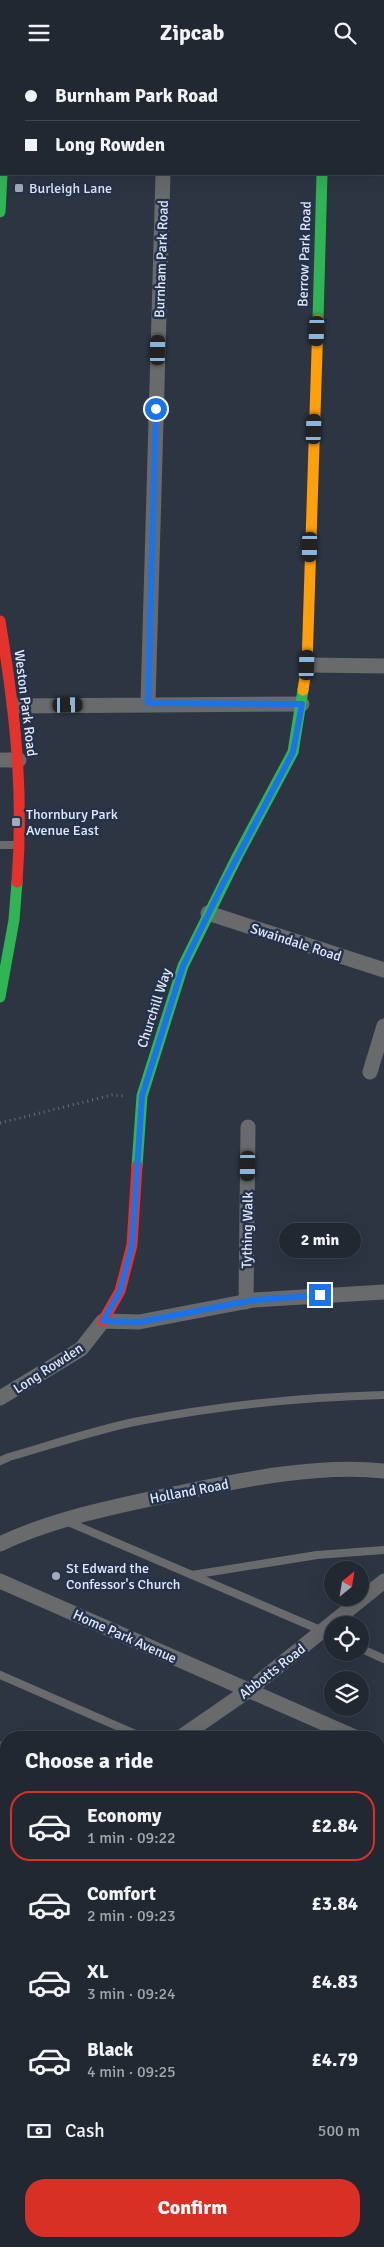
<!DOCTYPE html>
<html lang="en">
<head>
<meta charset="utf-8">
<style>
  :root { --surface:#222832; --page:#2e343e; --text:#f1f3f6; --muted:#a2a6ac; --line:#3f444d; --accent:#d93025 }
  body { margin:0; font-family:Signika,sans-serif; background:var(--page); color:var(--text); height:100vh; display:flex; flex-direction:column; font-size:19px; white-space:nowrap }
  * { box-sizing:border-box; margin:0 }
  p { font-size:16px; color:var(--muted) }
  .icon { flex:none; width:28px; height:28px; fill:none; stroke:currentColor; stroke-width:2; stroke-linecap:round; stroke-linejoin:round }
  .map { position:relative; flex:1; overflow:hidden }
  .panel { position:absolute; left:0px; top:1666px; width:385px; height:516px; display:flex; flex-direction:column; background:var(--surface); border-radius:20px 20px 0 0; box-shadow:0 5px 20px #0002,0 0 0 1px var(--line) }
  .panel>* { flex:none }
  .banner { position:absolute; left:0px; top:0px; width:385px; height:110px; box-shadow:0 5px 20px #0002,0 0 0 1px var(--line); display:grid; align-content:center; height:110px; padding:0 25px; background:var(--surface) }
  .needle { width:32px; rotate:30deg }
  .tools { position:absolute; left:324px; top:1496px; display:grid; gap:10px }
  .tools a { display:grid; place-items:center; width:45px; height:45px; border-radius:50%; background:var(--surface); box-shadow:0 5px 20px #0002,0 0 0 1px var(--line); font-size:25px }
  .end { position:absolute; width:22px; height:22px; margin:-11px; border:6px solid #1a73e8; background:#fff; box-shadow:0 0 0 2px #fff }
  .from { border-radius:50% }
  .bubble { position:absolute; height:35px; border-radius:18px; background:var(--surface); box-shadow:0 5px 20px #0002,0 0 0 1px var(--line); font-size:16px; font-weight:800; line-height:35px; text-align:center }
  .car { position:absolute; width:15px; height:30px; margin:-15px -8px; border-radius:6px; box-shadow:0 0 4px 1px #0007; background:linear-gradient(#222 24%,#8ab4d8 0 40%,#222 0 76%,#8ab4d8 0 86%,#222 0) }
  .banner b { display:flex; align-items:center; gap:18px; height:48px; font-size:19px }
  .banner b+b { border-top:1px solid var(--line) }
  .banner i { width:12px; height:12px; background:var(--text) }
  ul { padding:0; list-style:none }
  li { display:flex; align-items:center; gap:15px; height:70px; margin:0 10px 8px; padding:0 15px; border:2px solid transparent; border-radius:20px }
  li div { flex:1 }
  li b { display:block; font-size:19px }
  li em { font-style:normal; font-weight:800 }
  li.selected { border-color:var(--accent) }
  li>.icon { width:45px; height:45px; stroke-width:1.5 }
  h2 { padding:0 25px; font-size:22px; line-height:60px }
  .pay { display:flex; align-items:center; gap:12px; height:55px; padding:0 25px; font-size:19px }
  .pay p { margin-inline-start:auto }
  .primary-button { display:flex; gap:10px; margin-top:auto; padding:10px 25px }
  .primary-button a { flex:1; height:58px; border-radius:20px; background:var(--accent); color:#fff; font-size:20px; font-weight:800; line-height:58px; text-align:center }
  header { display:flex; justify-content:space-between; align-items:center; height:65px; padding:0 25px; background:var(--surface); font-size:22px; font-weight:800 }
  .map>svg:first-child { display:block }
  .green { fill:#394319 }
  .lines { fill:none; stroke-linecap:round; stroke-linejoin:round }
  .path { stroke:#6d6f73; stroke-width:3; stroke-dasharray:1 4; stroke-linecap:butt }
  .lane { stroke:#696a6b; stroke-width:8 }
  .street { stroke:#696a6b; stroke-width:15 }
  .fast { stroke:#30b455; stroke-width:11 }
  .slow { stroke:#ff9f0a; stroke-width:11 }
  .jam { stroke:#e5322d; stroke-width:11 }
  .route { stroke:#1a73e8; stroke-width:6 }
  .poi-dot { fill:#a2abba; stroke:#25324b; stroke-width:2 }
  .labels { text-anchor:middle; stroke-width:5; stroke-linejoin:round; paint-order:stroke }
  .poi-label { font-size:14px; fill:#e1eafa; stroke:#25324b; text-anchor:start }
  .street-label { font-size:14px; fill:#e1eafa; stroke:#25324b }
</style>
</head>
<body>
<header><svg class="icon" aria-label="menu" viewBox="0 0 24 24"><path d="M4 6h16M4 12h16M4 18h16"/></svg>Zipcab<svg class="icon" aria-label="search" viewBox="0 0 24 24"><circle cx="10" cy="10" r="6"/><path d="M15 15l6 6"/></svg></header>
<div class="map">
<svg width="384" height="2182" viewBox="0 0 384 2182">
  <rect width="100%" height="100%" fill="#2d3543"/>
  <path class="green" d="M379 2066 384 2070V2182H0V2151L6 2149V2176H379Z"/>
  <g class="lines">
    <path class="path" d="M0 1058 112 1030 124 1031
      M379 2139 384 2143
      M180 2176V2182
      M196 2176 197 2182
      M121 2182 124 2176
      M160 2182 162 2176"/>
    <path class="lane" d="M0 780H18
      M0 1396 9 1392C51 1380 92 1366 134 1357 217 1341 300 1332 384 1330
      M66 1456 332 1570
      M192 1510 317 1490 384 1485
      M360 1583 384 1594
      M0 1610 142 1672
      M0 1767 6 1769
      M379 1767 384 1770"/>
    <path class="street" d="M0 73H1
      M307 600 384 601
      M148 638 163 109
      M14 641 302 639
      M0 695H19
      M208 848 384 905
      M370 1007 384 961
      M246 1237 248 1062
      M0 1333 81 1284 103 1256 139 1257 254 1235 384 1227
      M0 1479C54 1453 125 1439 183 1427 246 1414 320 1399 384 1406
      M0 1516 355 1672
      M181 1672 249 1625 384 1516
      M379 1683 384 1686
      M0 1684 6 1687
      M0 1794 6 1790
      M0 1839 6 1841
      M379 1849 384 1852
      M0 2144H6
      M85 2176 92 2182"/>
    <path class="fast" d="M17 0V1
      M0 147 2 109
      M318 255 322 109
      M0 932 14 855 17 817
      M137 1101 142 1031 183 901 238 790 293 687 303 625"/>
    <path class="slow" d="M303 625 307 600 318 255"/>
    <path class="jam" d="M0 556C15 646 24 725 17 817
      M103 1256 120 1226 132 1180 137 1101"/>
  </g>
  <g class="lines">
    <path class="route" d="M156 344 148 638 302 639 293 687 223 819 183 901 142 1031 132 1180 120 1226 103 1256 139 1257 254 1235 320 1230"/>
  </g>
  <g class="poi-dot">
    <rect x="14" y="118" width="10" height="10" rx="2.5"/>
    <rect x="11" y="752" width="10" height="10" rx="2.5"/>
    <circle cx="56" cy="1511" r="5"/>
  </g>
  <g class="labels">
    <g class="poi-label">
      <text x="29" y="128">Burleigh Lane</text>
      <text x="26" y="754">Thornbury Park<tspan x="26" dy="16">Avenue East</tspan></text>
      <text x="66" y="1508">St Edward the<tspan x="66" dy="16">Confessor's Church</tspan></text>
    </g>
    <g class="street-label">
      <text transform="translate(304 189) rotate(-88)" y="5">Berrow Park Road</text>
      <text transform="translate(161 194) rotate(-88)" y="5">Burnham Park Road</text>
      <text transform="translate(26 638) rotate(83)" y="5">Weston Park Road</text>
      <text transform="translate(296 877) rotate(18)" y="5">Swaindale Road</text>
      <text transform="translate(154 943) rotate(-72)" y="5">Churchill Way</text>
      <text transform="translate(247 1165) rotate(-89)" y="5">Tything Walk</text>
      <text transform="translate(48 1303) rotate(-33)" y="5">Long Rowden</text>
      <text transform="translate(189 1426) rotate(-11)" y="5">Holland Road</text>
      <text transform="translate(125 1571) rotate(24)" y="5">Home Park Avenue</text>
      <text transform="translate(272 1606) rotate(-38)" y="5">Abbotts Road</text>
    </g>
  </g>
</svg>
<div class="tools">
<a><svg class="needle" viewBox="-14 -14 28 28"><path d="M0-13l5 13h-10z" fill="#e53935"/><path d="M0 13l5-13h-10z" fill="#a2a6ac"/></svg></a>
<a><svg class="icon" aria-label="locate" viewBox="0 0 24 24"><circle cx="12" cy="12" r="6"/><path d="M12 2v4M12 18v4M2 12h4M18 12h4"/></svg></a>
<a><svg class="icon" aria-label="layers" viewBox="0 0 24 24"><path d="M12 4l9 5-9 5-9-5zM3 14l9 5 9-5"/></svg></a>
</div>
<i class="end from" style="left:156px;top:344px"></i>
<i class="end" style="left:320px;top:1230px"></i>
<div class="bubble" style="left:279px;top:1158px;width:82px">2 min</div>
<i class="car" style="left:317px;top:266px;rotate:182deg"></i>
<i class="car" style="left:158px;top:285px;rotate:1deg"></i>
<i class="car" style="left:314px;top:364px;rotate:2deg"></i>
<i class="car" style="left:310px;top:482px;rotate:181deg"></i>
<i class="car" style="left:307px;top:600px;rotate:2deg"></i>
<i class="car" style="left:68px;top:640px;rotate:89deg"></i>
<i class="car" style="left:248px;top:1101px;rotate:181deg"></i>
<div class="banner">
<b><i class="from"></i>Burnham Park Road</b>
<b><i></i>Long Rowden</b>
</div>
<section class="panel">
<h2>Choose a ride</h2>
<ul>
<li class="selected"><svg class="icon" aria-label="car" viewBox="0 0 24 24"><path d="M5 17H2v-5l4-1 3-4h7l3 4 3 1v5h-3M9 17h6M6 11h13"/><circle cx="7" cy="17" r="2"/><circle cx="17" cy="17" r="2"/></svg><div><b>Economy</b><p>1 min · 09:22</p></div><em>£2.84</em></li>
<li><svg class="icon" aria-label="car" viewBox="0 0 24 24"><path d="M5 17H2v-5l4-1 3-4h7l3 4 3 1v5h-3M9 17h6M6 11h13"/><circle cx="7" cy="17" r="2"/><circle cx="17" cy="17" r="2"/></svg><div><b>Comfort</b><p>2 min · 09:23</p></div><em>£3.84</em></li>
<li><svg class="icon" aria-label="car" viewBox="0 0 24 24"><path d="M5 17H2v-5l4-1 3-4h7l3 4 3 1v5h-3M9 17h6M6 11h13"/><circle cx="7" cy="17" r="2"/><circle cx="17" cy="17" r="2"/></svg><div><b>XL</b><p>3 min · 09:24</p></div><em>£4.83</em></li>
<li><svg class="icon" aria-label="car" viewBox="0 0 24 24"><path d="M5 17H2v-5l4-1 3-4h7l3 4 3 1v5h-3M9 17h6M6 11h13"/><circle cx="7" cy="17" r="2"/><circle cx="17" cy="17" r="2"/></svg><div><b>Black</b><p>4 min · 09:25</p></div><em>£4.79</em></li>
</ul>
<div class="pay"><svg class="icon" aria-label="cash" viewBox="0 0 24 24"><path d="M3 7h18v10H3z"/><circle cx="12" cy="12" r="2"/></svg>Cash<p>500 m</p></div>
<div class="primary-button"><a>Confirm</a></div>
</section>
</div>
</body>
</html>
